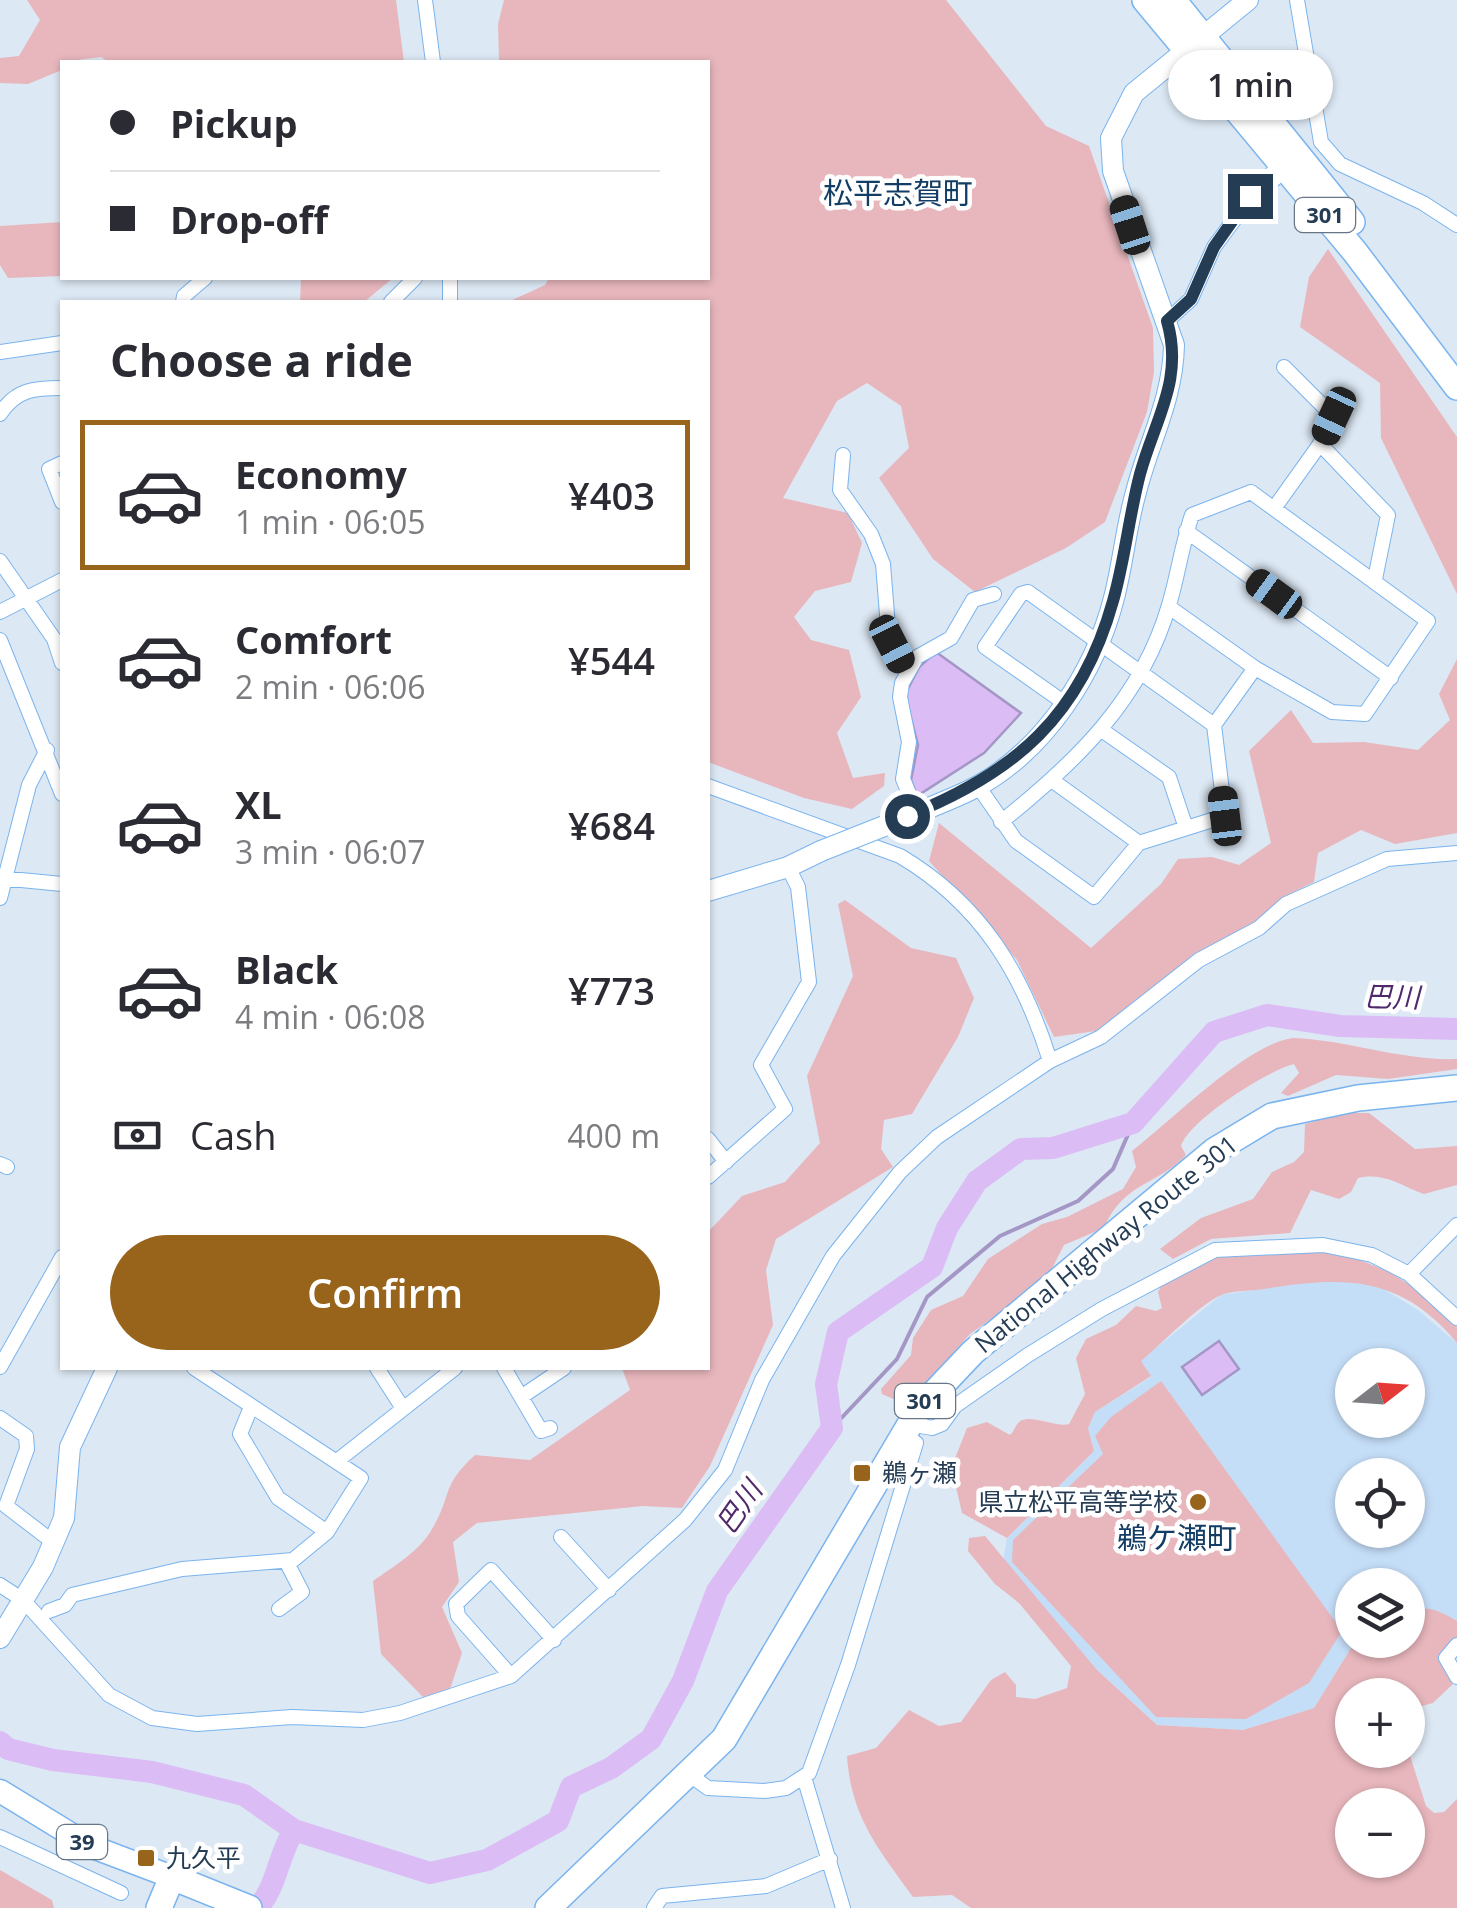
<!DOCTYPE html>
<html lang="en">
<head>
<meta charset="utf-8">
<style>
  :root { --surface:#fff; --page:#f7f7f7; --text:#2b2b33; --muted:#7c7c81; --line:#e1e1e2; --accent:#98631a }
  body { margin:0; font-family:"Open Sans","Noto Sans JP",sans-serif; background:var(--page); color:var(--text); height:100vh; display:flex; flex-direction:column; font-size:38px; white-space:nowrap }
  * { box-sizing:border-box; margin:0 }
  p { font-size:32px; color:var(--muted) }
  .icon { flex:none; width:55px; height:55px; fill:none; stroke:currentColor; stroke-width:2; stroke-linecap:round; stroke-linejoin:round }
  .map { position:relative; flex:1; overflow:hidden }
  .sheet { position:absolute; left:60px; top:300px; width:650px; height:1070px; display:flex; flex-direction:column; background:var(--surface); border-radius:0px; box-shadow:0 2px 8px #0004 }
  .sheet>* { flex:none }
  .hud { position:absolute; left:60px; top:60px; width:650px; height:220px; border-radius:0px; box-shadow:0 2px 8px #0004; display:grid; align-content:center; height:220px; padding:0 50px; background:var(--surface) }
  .needle { width:65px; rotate:73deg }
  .fabs { position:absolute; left:1335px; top:1348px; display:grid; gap:20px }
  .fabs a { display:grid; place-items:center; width:90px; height:90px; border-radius:50%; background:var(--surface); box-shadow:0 2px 8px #0004; font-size:50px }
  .end { position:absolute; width:45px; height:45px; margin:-22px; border:12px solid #243c54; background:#fff; box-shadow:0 0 0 5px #fff }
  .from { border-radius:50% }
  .bubble { position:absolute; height:70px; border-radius:35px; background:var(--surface); box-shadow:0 2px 8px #0004; font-size:32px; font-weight:600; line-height:70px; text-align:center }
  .car { position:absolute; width:30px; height:60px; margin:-30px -15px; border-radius:12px; box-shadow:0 0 8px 2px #0007; background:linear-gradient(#222 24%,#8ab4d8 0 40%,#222 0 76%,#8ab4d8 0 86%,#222 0) }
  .hud b { display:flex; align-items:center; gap:35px; height:95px; font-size:38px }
  .hud b+b { border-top:2px solid var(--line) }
  .hud i { width:25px; height:25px; background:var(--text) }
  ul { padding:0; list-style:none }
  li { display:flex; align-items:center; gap:30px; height:150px; margin:0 20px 15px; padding:0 30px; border:5px solid transparent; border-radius:0px }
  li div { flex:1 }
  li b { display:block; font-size:38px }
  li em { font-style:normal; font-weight:600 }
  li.active { border-color:var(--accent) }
  li>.icon { width:90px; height:90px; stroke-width:1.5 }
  h2 { padding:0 50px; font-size:45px; line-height:120px }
  .pay { display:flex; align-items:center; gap:25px; height:110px; padding:0 50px; font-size:38px }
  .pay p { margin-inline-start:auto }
  .cta { display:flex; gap:20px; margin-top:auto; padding:20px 50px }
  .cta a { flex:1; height:115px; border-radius:60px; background:var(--accent); color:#fff; font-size:40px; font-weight:600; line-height:115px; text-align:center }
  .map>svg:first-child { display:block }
  .built { fill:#c5def8; fill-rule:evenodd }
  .green { fill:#e8b7bd; fill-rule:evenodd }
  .water { fill:#dbbcf5; stroke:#a496c5; stroke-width:2.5 }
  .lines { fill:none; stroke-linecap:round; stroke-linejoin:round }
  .stream { stroke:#a496c5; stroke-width:4 }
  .river { stroke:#dbbcf5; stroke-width:22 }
  .street-casing { stroke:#7ab4ee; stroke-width:16 }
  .secondary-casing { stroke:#7ab4ee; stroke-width:22 }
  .primary-casing { stroke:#7ab4ee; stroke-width:25 }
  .highway-casing { stroke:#7ab4ee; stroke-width:28 }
  .street { stroke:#fff; stroke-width:14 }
  .secondary { stroke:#fff; stroke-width:20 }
  .primary { stroke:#fff; stroke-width:22 }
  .highway { stroke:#fff; stroke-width:25 }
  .secondary-bridge-casing { stroke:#7ab4ee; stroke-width:22; stroke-linecap:butt }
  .secondary-bridge { stroke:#fff; stroke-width:20 }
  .route { stroke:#243c54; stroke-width:12 }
  .poi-dot { fill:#98631a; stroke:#fff; stroke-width:4 }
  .labels { text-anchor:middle; stroke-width:9; stroke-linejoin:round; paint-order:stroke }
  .shield { fill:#fff; stroke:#667687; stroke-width:2.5 }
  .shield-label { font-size:22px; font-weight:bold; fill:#243c54 }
  .street-label { font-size:25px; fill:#243c54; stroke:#fff }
  .poi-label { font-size:25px; fill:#243c54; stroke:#fff; text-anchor:start }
  .water-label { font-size:28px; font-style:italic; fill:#50296b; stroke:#fff }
  .quarter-label { font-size:30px; fill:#123d64; stroke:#fff }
</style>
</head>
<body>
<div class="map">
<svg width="1457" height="1908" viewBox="0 0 1457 1908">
  <rect width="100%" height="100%" fill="#dce8f4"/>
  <path class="built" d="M1360 1280 1382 1288 1418 1310 1457 1343V1621L1442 1613 1417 1608 1408 1613V1585H1352L1356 1640 1314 1708 1243 1730 1157 1725 1097 1670 1003 1562 1007 1538 1094 1451 1088 1428 1095 1412 1151 1377 1140 1361 1221 1295 1314 1281ZM1352 1365H1408V1420H1352ZM1352 1475H1408V1530H1352Z"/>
  <path class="green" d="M27 0H396L404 62H109L101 57 62 62V70L28 84 0 83V58L19 56 40 20Z
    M504 0H946L1046 126 1089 146 1153 328 1154 372 1147 412 1105 522 1066 548 975 592 933 559 879 478 909 448 901 406 867 383 837 401 783 498 848 513 862 543 851 582 815 591 794 617 811 640 849 650 861 697 837 733 853 778 885 773 884 786 852 809 804 798 708 762V302H508L545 285 549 278H708V62H499L498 24Z
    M62 222V276L8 278 0 265V226Z
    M1328 249 1457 437V594L1381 438 1380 383 1300 327 1309 277Z
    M305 278H393L364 302H300L301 279Z
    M1457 659V833L1395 844 1361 830 1318 853 1314 882 1283 897 1260 922 1195 958 1096 1031 1054 1037 1017 960 929 861 939 823 1091 948 1161 884 1178 859 1212 857 1239 865 1271 843 1249 751 1291 710 1313 743 1364 742 1418 750 1450 720 1439 694Z
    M845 900 911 948 956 958 974 998 958 1037 912 1114 884 1120 881 1149 893 1167 776 1239 766 1270 773 1325 710 1466 682 1508 643 1506 477 1523 453 1542 459 1582 442 1607 462 1653 450 1689 423 1697 381 1654 373 1581C394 1566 419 1552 432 1529 453 1494 440 1487 475 1455L530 1460 630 1390 622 1368H708V1232L742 1196 785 1182 820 1143 807 1076 853 976 838 904Z
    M1293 1038C1349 1040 1401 1061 1457 1059V1069L1388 1079 1336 1075 1288 1096 1281 1093 1299 1073 1294 1064C1266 1071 1188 1121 1181 1146L1186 1155C1160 1184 1123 1182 1104 1228L1064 1245 1046 1280 970 1334 907 1405 882 1394 881 1389 911 1355 913 1338 931 1310 963 1296 988 1259 1042 1224 1067 1217 1123 1189 1136 1167 1132 1151C1171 1121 1248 1043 1293 1038Z
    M1345 1113H1369L1415 1149 1457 1146V1185L1424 1194C1399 1185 1385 1172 1358 1178L1351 1192 1339 1199 1311 1190 1290 1233 1211 1239 1173 1259 1160 1249 1201 1218 1253 1199 1272 1172 1294 1162 1304 1152 1305 1124Z
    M1324 1251C1386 1264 1413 1282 1457 1327V1343C1402 1277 1348 1276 1270 1288 1255 1291 1238 1290 1224 1294 1202 1301 1161 1345 1141 1361L1151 1376 1095 1412 1088 1428 1094 1451 1007 1538 962 1513 956 1487 946 1481 967 1428 987 1422 1010 1435C1014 1432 1015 1426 1019 1422 1030 1413 1055 1428 1069 1424L1085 1394 1076 1358 1086 1339 1116 1325 1136 1306 1156 1311 1162 1308 1158 1292 1161 1286 1218 1254Z
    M1161 1381 1342 1631 1309 1683 1246 1719 1156 1717 1012 1562 1013 1540 1103 1454 1095 1436 1111 1417Z
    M985 1536 1097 1670 1157 1725 1243 1730 1314 1708 1356 1640H1408V1613C1426 1603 1441 1612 1457 1621V1638L1441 1651 1440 1660 1453 1684 1433 1703 1422 1706 1408 1745V1695H1352V1750L1408 1749 1426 1806 1434 1813 1444 1812 1457 1799V1908H971L952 1895 913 1897C879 1850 851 1817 847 1756L876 1748 909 1710 939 1726 961 1722 991 1680 1005 1672 1016 1685V1697L1035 1699 1067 1688 1071 1666 1019 1603 995 1584 968 1551 969 1538ZM1352 1805H1408V1860H1352Z
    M0 1870 52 1900 54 1908H0Z"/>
  <path class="water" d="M936 652 1021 713 984 753 917 796 911 780 918 745 905 695 919 667Z
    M1219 1341 1239 1369 1202 1395 1182 1367Z"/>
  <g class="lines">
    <path class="stream" d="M832 1428 897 1359 927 1297 1000 1236 1078 1201 1113 1169 1133 1123"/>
    <path class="river" d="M0 1742 8 1749 53 1760 152 1772 244 1795 294 1830 430 1873 487 1860 558 1821 571 1787 611 1768 651 1739 683 1681 717 1591 832 1428 826 1384 838 1332 932 1267 947 1228 977 1181 1021 1149 1053 1148 1133 1123 1214 1032 1267 1015 1340 1026 1457 1029
      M257 1908C276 1890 278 1855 294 1830"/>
    <g class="street-casing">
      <path id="street" d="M425 0 433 62
        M1297 0 1321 142 1340 164 1423 203 1457 225
        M450 278V302
        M183 302 184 296 205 278
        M391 302 415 278
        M1167 321 1191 299 1214 247 1251 197
        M0 352 62 343
        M1284 367 1333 416 1320 444
        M0 414C16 389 35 388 62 388
        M843 455 840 490 871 534 883 564 888 627 907 672
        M62 463 49 469 62 502
        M1275 507 1320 444 1388 515 1375 579
        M1186 531 1391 678
        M0 561 54 639 62 663
        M0 612 62 580
        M0 640 62 794
        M1066 704 985 647 1021 594 1028 592 1214 725
        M1103 731 1169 777 1186 828
        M1053 781 1139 843
        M708 786 900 856C981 904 1023 974 1050 1061
        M978 786 1016 841 1094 897 1139 843 1225 816 1214 725 1255 668
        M917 813 903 779 909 742 900 697 902 683 917 657 951 638 973 600 994 594
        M1001 822C1075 763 1142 699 1169 605 1178 575 1182 544 1192 515L1251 492 1428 621 1365 714 1332 712 1255 668 1169 607
        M0 878 62 884
        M0 898 29 785 47 750
        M708 1139 726 1162
        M0 1164 7 1167
        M708 1177 785 1109 761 1065 809 982 798 887 788 867
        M1409 1274 1457 1225
        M0 1367 62 1257
        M194 1368 361 1478 327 1532 278 1498 240 1434 251 1407
        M377 1368 402 1407
        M504 1368 541 1431 550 1428
        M521 1397 564 1368
        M0 1418 26 1436 27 1449 6 1506 53 1542
        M910 1424 932 1428 942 1424 955 1406 1028 1355 1102 1309 1215 1250 1323 1245 1372 1255 1409 1274 1457 1318
        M337 1461 455 1368
        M561 1537 609 1590
        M0 1585 23 1600 109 1695 152 1718 197 1724 292 1717 363 1720 400 1713 511 1676 685 1520 725 1470 762 1380 833 1256 900 1172 937 1137 1050 1061 1101 1037 1199 960 1259 928 1286 904 1387 859 1457 853
        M279 1609 302 1592 286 1561
        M49 1611 65 1605 72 1595 182 1569 293 1560 327 1532
        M1457 1645 1446 1658 1457 1677
        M511 1676 458 1616 456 1604 491 1570 554 1640
        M690 1775 708 1788 765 1791 786 1788 809 1773 848 1665 916 1443 904 1435
        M804 1777 843 1908
        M0 1837 121 1893
        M654 1908 662 1896 766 1886 830 1859"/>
    </g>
    <g class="secondary-casing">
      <path id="secondary" d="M1251 197 1284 166
        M907 817C930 807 956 798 978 786 1046 748 1095 672 1114 598 1123 563 1126 527 1136 492 1149 441 1173 399 1174 345L1113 171 1111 138 1134 93 1248 0
        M708 891 788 867 821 851
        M0 1638 43 1567 64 1518 70 1447 107 1368"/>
    </g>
    <g class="primary-casing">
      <path id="primary" d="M0 1791 90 1846 172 1877"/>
    </g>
    <g class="highway-casing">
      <path id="highway" d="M1145 0 1355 252 1457 387
        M1173 0 1352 222
        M159 1908 172 1877 249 1908
        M548 1908 724 1739 919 1409 973 1352 1214 1151 1272 1116 1358 1098 1457 1088"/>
    </g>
    <use href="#street" class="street"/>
    <use href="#secondary" class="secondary"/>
    <use href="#primary" class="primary"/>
    <use href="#highway" class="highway"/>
    <g class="secondary-bridge-casing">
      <path id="secondary-bridge" d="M821 851 907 817"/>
    </g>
    <use href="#secondary-bridge" class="secondary-bridge"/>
  </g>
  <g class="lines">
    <path class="route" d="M907 816C1015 773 1081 716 1113 601 1125 559 1129 516 1140 474 1155 419 1184 380 1167 321L1191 299 1214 247 1250 196"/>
  </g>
  <g class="poi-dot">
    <rect x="852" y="1463" width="20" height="20" rx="5"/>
    <circle cx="1198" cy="1502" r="10"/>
    <rect x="136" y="1848" width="20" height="20" rx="5"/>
  </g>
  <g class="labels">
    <g class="shield">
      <rect x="1295" y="198" width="60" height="34" rx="8"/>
      <rect x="895" y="1384" width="60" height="34" rx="8"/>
      <rect x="57" y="1825" width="50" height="34" rx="8"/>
    </g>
    <g class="shield-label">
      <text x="1325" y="223">301</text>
      <text x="925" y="1409">301</text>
      <text x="82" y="1850">39</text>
    </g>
    <g class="street-label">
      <text transform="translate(1106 1244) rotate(-39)" y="9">National Highway Route 301</text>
    </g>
    <g class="poi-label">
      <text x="882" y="1482">鵜ヶ瀬</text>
      <text x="1178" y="1511" text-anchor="end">県立松平高等学校</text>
      <text x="166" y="1867">九久平</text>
    </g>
    <g class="water-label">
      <text transform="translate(1392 997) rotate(1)" y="10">巴川</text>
      <text transform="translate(739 1507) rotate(-55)" y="10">巴川</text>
    </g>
    <g class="quarter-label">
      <text x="898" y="204">松平志賀町</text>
      <text x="1177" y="1549">鵜ケ瀬町</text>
    </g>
  </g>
</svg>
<div class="fabs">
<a><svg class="needle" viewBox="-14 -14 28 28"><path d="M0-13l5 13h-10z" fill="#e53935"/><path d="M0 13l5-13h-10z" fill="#7c7c81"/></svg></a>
<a><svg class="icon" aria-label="locate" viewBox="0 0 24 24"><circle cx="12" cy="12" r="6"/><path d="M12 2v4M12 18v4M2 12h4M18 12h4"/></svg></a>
<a><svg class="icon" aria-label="layers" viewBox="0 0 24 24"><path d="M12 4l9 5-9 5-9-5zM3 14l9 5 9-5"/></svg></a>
<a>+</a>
<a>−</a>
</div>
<i class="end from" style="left:907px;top:816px"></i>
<i class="end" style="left:1250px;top:196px"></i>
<div class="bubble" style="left:1168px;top:50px;width:165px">1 min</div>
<i class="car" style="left:1130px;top:225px;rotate:342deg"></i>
<i class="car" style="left:1334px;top:416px;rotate:205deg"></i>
<i class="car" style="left:1274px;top:594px;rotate:306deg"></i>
<i class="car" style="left:892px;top:644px;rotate:153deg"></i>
<i class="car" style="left:1225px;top:816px;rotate:353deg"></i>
<div class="hud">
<b><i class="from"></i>Pickup</b>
<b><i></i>Drop-off</b>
</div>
<section class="sheet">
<h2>Choose a ride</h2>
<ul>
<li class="active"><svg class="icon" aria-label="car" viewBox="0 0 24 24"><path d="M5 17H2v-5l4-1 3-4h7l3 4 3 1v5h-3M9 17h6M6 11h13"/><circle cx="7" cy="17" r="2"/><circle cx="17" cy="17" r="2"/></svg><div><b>Economy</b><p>1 min · 06:05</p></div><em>¥403</em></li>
<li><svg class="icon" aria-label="car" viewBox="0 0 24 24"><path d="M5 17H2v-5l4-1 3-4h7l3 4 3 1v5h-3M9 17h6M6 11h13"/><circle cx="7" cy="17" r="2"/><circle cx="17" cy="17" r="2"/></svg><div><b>Comfort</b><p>2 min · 06:06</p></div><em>¥544</em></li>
<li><svg class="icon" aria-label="car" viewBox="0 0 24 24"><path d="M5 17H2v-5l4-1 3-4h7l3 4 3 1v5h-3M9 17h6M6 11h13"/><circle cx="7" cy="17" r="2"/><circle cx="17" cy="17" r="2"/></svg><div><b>XL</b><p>3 min · 06:07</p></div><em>¥684</em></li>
<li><svg class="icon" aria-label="car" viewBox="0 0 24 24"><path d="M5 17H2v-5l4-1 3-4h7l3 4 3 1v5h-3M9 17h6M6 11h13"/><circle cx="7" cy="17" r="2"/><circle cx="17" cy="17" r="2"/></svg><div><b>Black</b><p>4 min · 06:08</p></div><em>¥773</em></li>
</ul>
<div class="pay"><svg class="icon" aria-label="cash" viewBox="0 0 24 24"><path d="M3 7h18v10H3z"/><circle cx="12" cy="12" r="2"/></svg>Cash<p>400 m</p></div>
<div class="cta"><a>Confirm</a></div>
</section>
</div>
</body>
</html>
